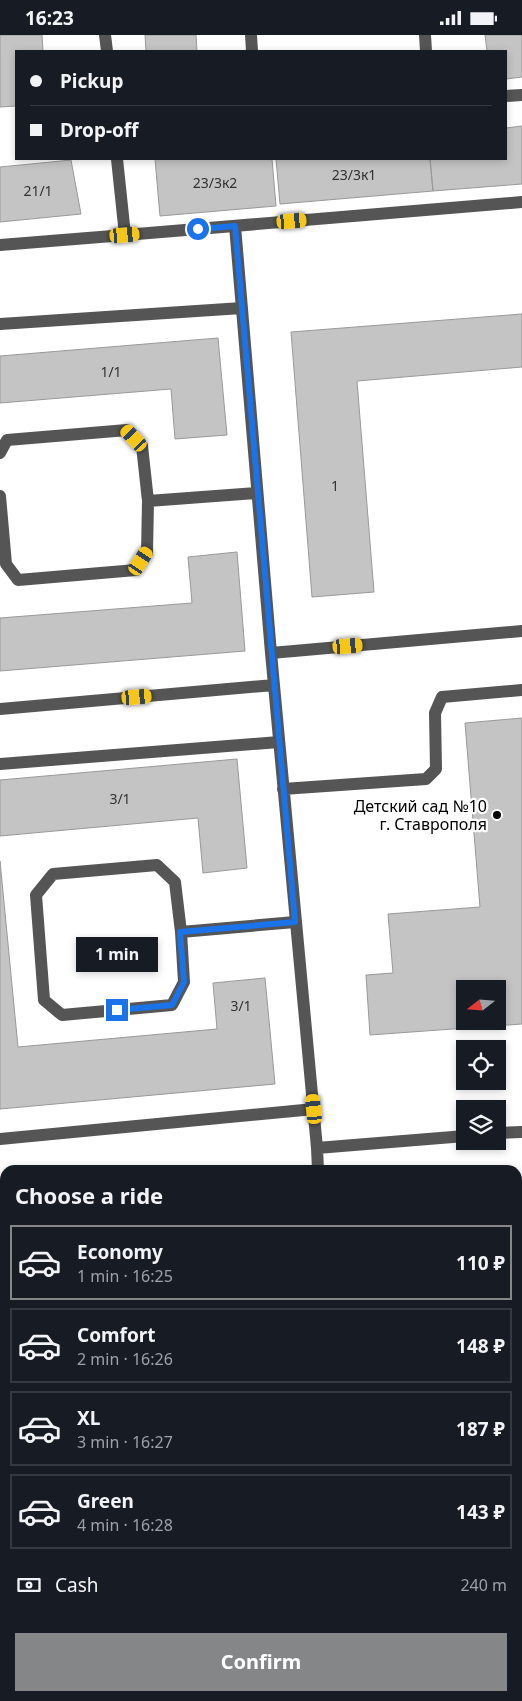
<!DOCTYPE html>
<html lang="en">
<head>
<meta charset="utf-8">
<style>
  :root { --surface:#171b24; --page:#20242c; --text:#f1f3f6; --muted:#9ea1a6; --line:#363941; --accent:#858687 }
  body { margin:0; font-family:"Noto Sans",sans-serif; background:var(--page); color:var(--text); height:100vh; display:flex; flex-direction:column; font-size:19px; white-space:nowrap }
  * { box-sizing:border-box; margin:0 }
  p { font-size:16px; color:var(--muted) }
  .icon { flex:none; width:28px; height:28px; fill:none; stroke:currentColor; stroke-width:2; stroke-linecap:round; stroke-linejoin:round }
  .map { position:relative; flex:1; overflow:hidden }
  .panel { position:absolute; left:0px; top:1130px; width:522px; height:536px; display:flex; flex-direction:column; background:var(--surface); border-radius:15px 15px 0 0; box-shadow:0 2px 8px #0003 }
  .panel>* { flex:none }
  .banner { position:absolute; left:15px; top:15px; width:492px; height:110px; border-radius:0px; box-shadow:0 2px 8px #0003; display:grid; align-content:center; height:110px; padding:0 15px; background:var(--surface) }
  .needle { width:32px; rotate:253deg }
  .fabs { position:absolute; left:456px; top:945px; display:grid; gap:10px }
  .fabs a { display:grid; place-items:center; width:50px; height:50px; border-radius:0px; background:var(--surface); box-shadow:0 2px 8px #0003; font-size:25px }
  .end { position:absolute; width:22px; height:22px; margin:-11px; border:6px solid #1a73e8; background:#fff; box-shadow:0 0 0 2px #fff }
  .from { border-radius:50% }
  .bubble { position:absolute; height:35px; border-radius:0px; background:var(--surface); box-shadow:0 2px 8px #0003; font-size:16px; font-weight:700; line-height:35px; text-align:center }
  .car { position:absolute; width:15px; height:30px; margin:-15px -8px; border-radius:6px; box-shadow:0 0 4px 1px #0007; background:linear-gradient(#f5c518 24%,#345 0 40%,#f5c518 0 76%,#345 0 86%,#f5c518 0) }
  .banner b { display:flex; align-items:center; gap:18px; height:48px; font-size:19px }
  .banner b+b { border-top:1px solid var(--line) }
  .banner i { width:12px; height:12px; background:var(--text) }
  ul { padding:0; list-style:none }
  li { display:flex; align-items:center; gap:15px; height:75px; margin:0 10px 8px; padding:0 5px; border:2px solid var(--line); border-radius:0px }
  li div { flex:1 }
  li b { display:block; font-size:19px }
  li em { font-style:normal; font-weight:700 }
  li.on { border-color:var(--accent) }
  li>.icon { width:45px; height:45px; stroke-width:1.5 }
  h2 { padding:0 15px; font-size:22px; line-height:60px }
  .pay { display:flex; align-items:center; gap:12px; height:55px; padding:0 15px; font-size:19px }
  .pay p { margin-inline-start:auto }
  .cta { display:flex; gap:10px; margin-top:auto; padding:10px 15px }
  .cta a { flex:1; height:58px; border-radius:0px; background:var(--accent); color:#fff; font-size:20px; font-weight:700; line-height:58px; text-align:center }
  .status { display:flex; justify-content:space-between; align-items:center; height:35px; padding:0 25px; background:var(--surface); direction:ltr }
  .status svg { height:14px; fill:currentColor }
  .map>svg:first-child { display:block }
  .green { fill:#dcdcdc }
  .building { fill:#c4c4c4; stroke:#999; fill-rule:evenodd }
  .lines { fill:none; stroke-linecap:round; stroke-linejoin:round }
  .path { stroke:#777; stroke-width:3; stroke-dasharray:1 2.5; stroke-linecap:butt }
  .minor { stroke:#555; stroke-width:12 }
  .route { stroke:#1a73e8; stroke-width:6 }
  .poi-dot { fill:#000; stroke:#fff; stroke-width:2 }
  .labels { text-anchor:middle; stroke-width:4.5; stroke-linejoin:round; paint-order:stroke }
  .number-label { font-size:14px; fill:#313131 }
  .poi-label { font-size:16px; fill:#000; stroke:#fff; text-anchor:end }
</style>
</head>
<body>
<div class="status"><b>16:23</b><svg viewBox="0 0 49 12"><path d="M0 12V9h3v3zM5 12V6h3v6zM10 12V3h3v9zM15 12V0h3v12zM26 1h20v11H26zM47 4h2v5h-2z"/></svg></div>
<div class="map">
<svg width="522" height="1666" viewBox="0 0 522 1666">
  <rect width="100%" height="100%" fill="#fff"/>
  <path class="green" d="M74 1661H150L139 1666H74Z"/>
  <path class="building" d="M0 0H42L43 16H16V71L0 72Z
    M145 0H196L197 16H146Z
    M485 0H522V42L506 44V16H487Z
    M522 91V149L433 156 430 124H506V93Z
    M155 124H272L276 171 160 181Z
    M276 124H430L433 156 280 169Z
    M71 125 81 179 0 187V132Z
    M522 279V332L357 346 374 557 312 562 291 297Z
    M218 303 227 400 175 404 171 354 0 368V321Z
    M237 517 245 616 0 636V583L192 568 188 522Z
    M522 683V989L370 1000 366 940 393 938 388 879 480 872 465 688ZM465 954H498V986H465Z
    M237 724 247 833 203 838 198 783 0 801V745Z
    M0 826 18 1012 217 994 213 948 265 943 275 1049 0 1074Z
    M0 1184H5V1411L0 1357Z
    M518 1396H522V1463H518Z
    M5 1642V1661H29L30 1666H0V1643Z"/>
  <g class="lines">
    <path class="path" d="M518 1625H522
      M217 1661 218 1666
      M257 1661 258 1666
      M482 1661V1666
      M157 1666 170 1661"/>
    <path class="minor" d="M105 0 107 16
      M251 0 252 16
      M425 0 426 16
      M506 61 522 60
      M117 124 125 200 522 167
      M235 191 271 618
      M0 210 125 200
      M0 289 242 273
      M0 418 7 405 127 395 142 411 148 466 147 518 136 535 18 545 6 529 0 461
      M148 466 257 458
      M0 674 274 650
      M0 729 279 707
      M283 754 426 744 436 734 435 678 442 662 522 655
      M181 897 184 947 172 970 62 980 44 965 36 860 53 839 157 830 175 847 181 897 295 887
      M498 1098 522 1097
      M465 1101 317 1113 271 618 522 596
      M0 1104 314 1074
      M317 1113 318 1135
      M0 1164H5
      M0 1534 5 1533
      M518 1561 522 1560
      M0 1603H5
      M58 1661V1666
      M332 1661V1666
      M400 1661 401 1666"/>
  </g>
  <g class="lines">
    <path class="route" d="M117 975 172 970 184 947 180 897 295 887 235 191 198 194"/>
  </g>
  <circle class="poi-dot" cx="497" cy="780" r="5"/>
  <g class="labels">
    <g class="number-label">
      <text x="354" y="145">23/3к1</text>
      <text x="215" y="153">23/3к2</text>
      <text x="38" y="161">21/1</text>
      <text x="111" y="342">1/1</text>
      <text x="335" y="456">1</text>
      <text x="120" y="769">3/1</text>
      <text x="241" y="976">3/1</text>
    </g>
    <g class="poi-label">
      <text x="487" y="777">Детский сад №10<tspan x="487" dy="18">г. Ставрополя</tspan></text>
    </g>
  </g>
</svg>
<div class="fabs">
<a><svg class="needle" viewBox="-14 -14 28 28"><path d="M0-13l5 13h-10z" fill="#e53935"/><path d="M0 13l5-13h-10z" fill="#9ea1a6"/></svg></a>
<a><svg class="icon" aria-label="locate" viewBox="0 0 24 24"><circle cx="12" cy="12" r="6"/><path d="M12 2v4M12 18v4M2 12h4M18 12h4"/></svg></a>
<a><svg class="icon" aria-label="layers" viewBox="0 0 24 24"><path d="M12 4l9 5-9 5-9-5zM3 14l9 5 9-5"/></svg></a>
</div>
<i class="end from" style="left:198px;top:194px"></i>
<i class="end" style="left:117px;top:975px"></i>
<div class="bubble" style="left:76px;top:902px;width:82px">1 min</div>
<i class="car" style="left:292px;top:186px;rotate:85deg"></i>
<i class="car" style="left:125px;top:200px;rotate:85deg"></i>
<i class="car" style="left:134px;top:403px;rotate:317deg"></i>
<i class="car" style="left:141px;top:526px;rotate:33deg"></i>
<i class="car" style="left:348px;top:611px;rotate:85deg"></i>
<i class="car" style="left:137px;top:662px;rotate:85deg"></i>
<i class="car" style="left:314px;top:1074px;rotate:354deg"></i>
<div class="banner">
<b><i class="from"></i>Pickup</b>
<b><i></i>Drop-off</b>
</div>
<section class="panel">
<h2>Choose a ride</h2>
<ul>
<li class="on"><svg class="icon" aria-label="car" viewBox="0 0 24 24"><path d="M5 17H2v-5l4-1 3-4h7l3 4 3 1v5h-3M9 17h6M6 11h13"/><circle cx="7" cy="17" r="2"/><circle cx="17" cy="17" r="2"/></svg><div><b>Economy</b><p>1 min · 16:25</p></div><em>110 ₽</em></li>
<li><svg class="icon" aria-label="car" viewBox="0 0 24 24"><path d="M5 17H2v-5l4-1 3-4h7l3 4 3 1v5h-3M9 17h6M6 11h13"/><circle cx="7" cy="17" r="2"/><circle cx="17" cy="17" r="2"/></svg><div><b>Comfort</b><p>2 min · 16:26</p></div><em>148 ₽</em></li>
<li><svg class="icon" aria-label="car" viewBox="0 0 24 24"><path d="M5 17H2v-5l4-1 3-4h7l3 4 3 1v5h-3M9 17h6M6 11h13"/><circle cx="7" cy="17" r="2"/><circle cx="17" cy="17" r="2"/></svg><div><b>XL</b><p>3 min · 16:27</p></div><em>187 ₽</em></li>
<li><svg class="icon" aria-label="car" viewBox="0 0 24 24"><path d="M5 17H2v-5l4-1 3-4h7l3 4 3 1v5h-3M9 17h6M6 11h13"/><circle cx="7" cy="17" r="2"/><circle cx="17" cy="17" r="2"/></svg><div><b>Green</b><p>4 min · 16:28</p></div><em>143 ₽</em></li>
</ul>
<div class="pay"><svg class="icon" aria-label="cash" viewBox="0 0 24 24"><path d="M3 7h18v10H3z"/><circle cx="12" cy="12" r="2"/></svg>Cash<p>240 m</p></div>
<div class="cta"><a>Confirm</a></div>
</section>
</div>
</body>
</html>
